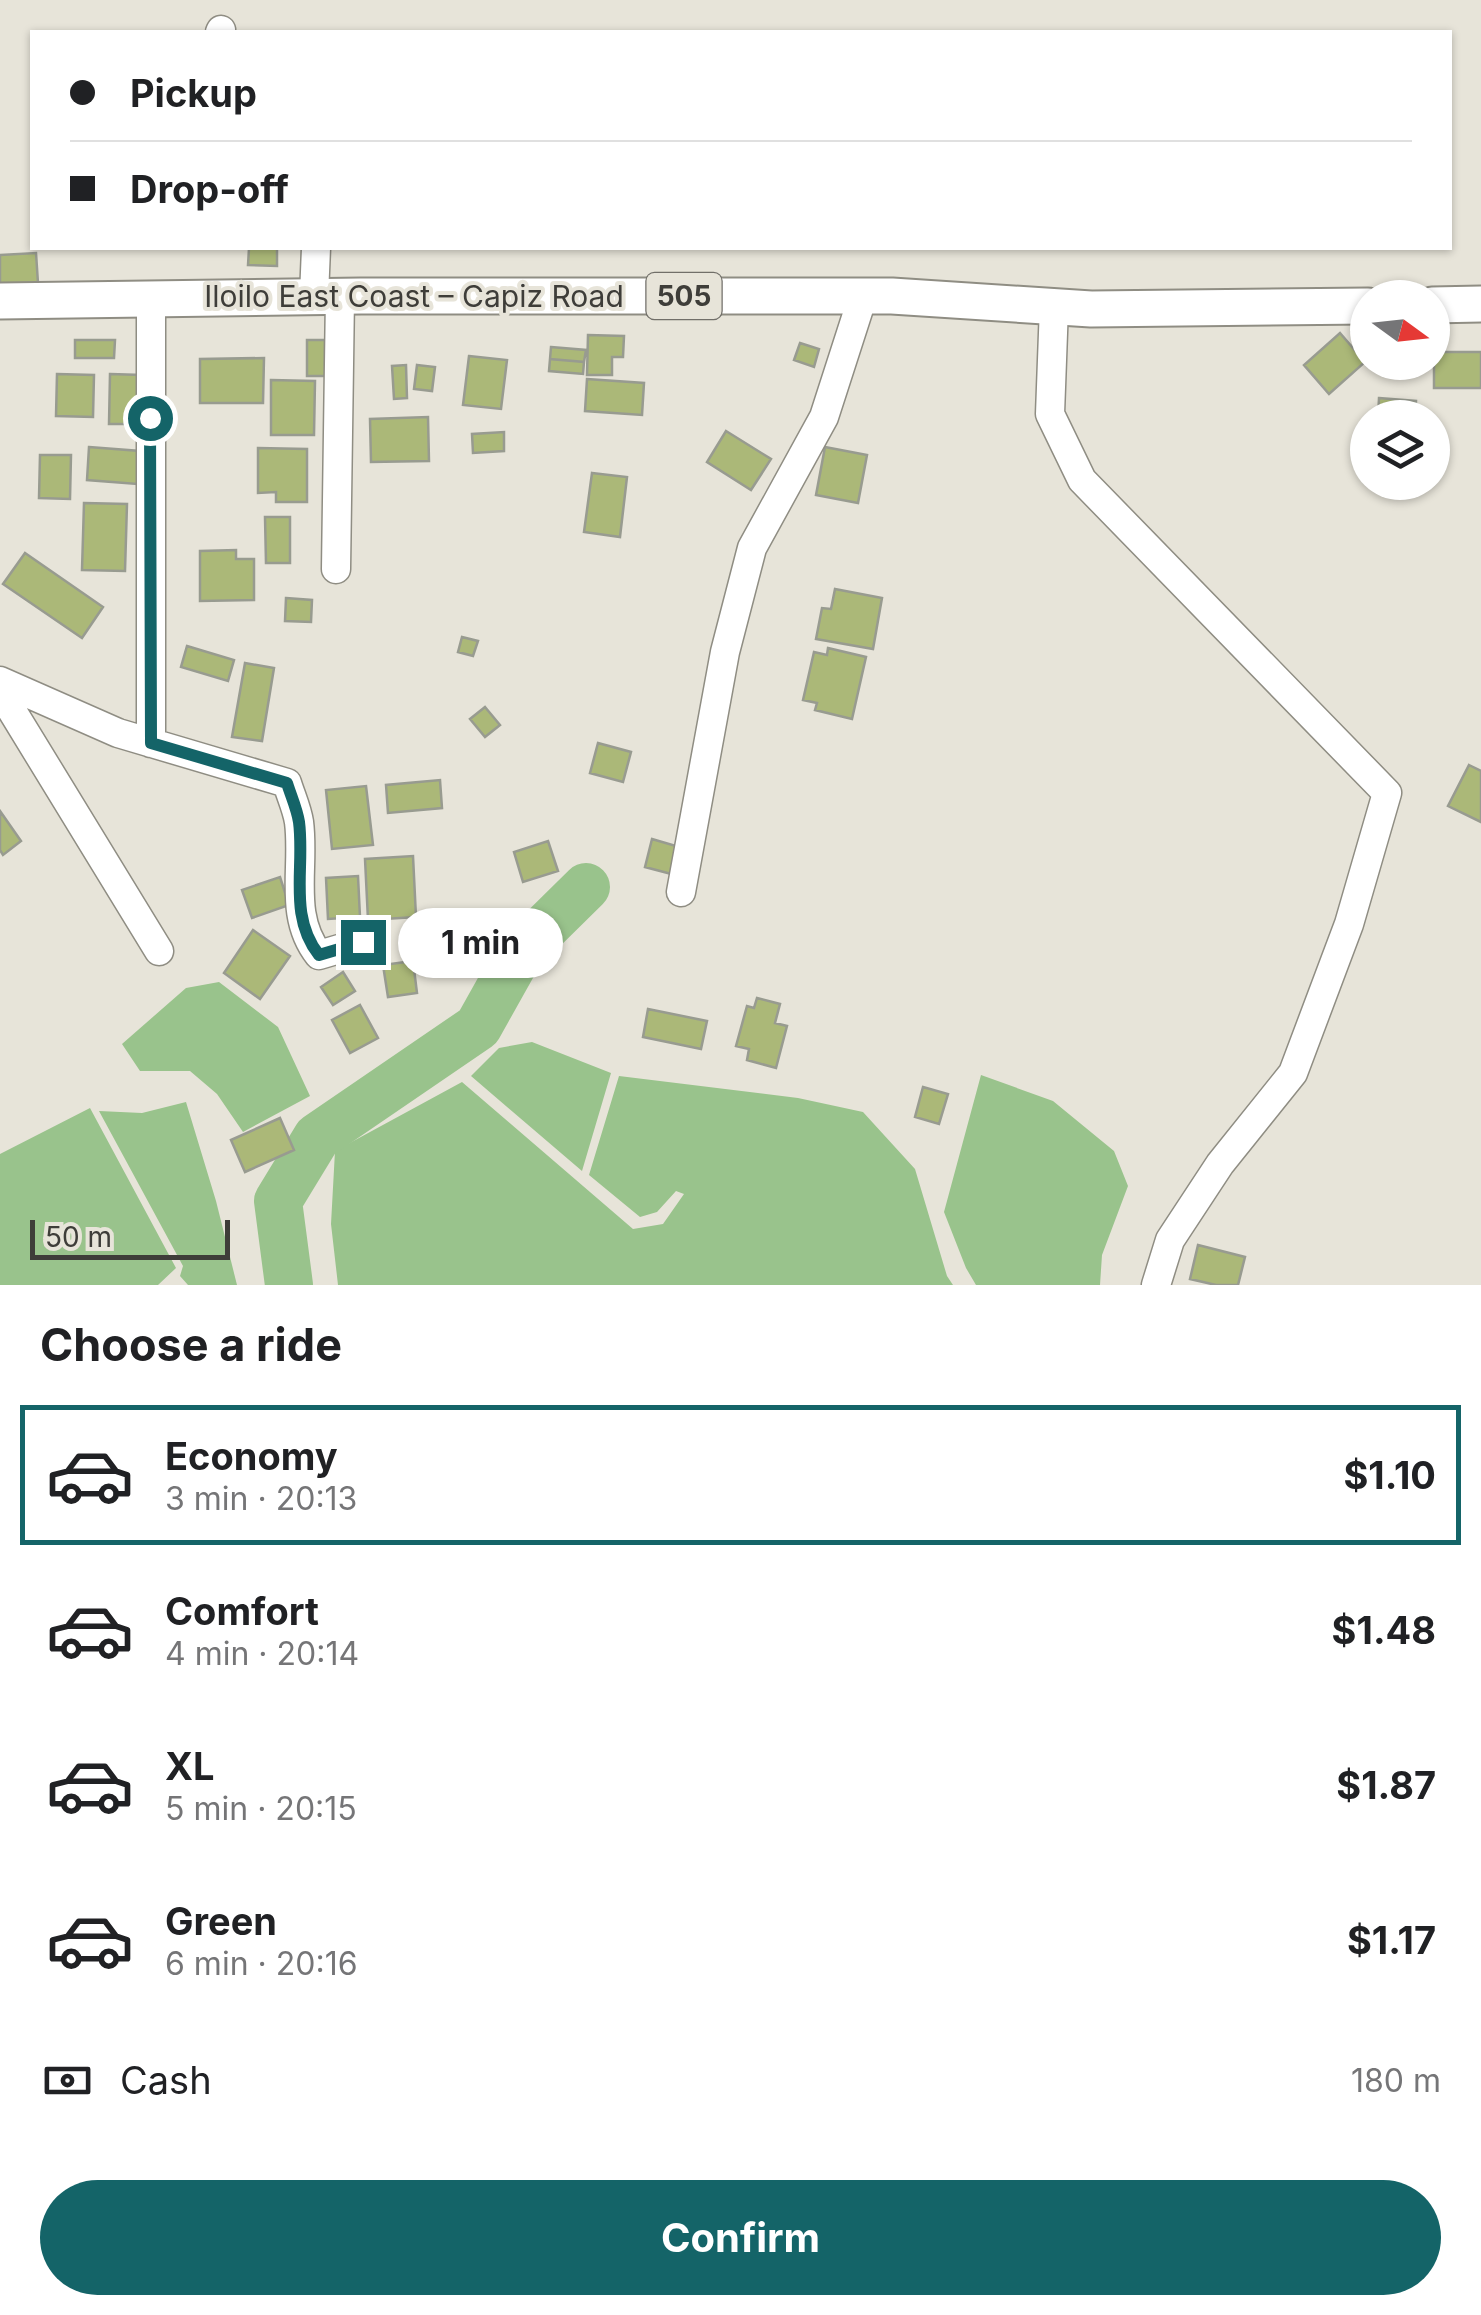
<!DOCTYPE html>
<html lang="en">
<head>
<meta charset="utf-8">
<style>
  :root { --surface:#fff; --page:#f6f6f6; --text:#202124; --muted:#757577; --line:#e0e0e0; --accent:#146468 }
  body { margin:0; font-family:Inter,sans-serif; background:var(--page); color:var(--text); height:100vh; display:flex; flex-direction:column; font-size:38px; white-space:nowrap }
  * { box-sizing:border-box; margin:0 }
  p { font-size:32px; color:var(--muted) }
  .icon { flex:none; width:55px; height:55px; fill:none; stroke:currentColor; stroke-width:2; stroke-linecap:round; stroke-linejoin:round }
  .map { position:relative; height:1285px; overflow:hidden }
  .sheet { display:flex; flex-direction:column; background:var(--surface); flex:1 }
  .sheet>* { flex:none }
  .banner { position:absolute; left:30px; top:30px; width:1422px; height:220px; border-radius:0px; box-shadow:0 2px 8px #0004; display:grid; align-content:center; height:220px; padding:0 40px; background:var(--surface) }
  .needle { width:65px; rotate:105deg }
  .fabs { position:absolute; left:1350px; top:280px; display:grid; gap:20px }
  .fabs a { display:grid; place-items:center; width:100px; height:100px; border-radius:50%; background:var(--surface); box-shadow:0 2px 8px #0004; font-size:50px }
  .scale { position:absolute; left:30px; bottom:25px; width:200px; box-sizing:border-box; padding-left:10px; border:5px solid #3e3d39; border-top:0; font-size:28px; line-height:35px; white-space:nowrap; color:#3e3d39; -webkit-text-stroke:8px #e7e4d9; paint-order:stroke }
  .end { position:absolute; width:45px; height:45px; margin:-22px; border:12px solid #146468; background:#fff; box-shadow:0 0 0 5px #fff }
  .from { border-radius:50% }
  .bubble { position:absolute; height:70px; border-radius:35px; background:var(--surface); box-shadow:0 2px 8px #0004; font-size:32px; font-weight:700; line-height:70px; text-align:center }
  .banner b { display:flex; align-items:center; gap:35px; height:95px; font-size:38px }
  .banner b+b { border-top:2px solid var(--line) }
  .banner i { width:25px; height:25px; background:var(--text) }
  ul { padding:0; list-style:none }
  li { display:flex; align-items:center; gap:30px; height:140px; margin:0 20px 15px; padding:0 20px; border:5px solid transparent; border-radius:0px }
  li div { flex:1 }
  li b { display:block; font-size:38px }
  li em { font-style:normal; font-weight:700 }
  li.selected { border-color:var(--accent) }
  li>.icon { width:90px; height:90px; stroke-width:1.5 }
  h2 { padding:0 40px; font-size:45px; line-height:120px }
  .pay { display:flex; align-items:center; gap:25px; height:110px; padding:0 40px; font-size:38px }
  .pay p { margin-inline-start:auto }
  .action { display:flex; gap:20px; margin-top:auto; padding:20px 40px }
  .action a { flex:1; height:115px; border-radius:60px; background:var(--accent); color:#fff; font-size:40px; font-weight:700; line-height:115px; text-align:center }
  .map>svg:first-child { display:block }
  .water { fill:#99c38c }
  .lines { fill:none; stroke-linecap:round; stroke-linejoin:round }
  .river { stroke:#99c38c; stroke-width:48 }
  .building { fill:#abb878; stroke:#989b90; stroke-width:2.5 }
  .minor-casing { stroke:#8f8d83; stroke-width:31 }
  .major-casing { stroke:#8f8d83; stroke-width:39 }
  .minor { stroke:#fff; stroke-width:28 }
  .major { stroke:#fff; stroke-width:35 }
  .route { stroke:#146468; stroke-width:12 }
  .labels { text-anchor:middle; stroke-width:8; stroke-linejoin:round; paint-order:stroke }
  .shield { fill:#e7e4d9; stroke:#716f69; stroke-width:2.5 }
  .shield-label { font-size:28px; font-weight:bold; fill:#3e3d39 }
  .street-label { font-size:30px; fill:#3e3d39; stroke:#e7e4d9 }
</style>
</head>
<body>
<div class="map">
<svg width="1481" height="1285" viewBox="0 0 1481 1285">
  <rect width="100%" height="100%" fill="#e7e4d9"/>
  <path class="water" d="M219 982 278 1027 310 1096 243 1132 217 1094 190 1071H140L122 1044 186 988Z
    M532 1042 611 1073 582 1171 471 1076 499 1048Z
    M981 1075 1053 1101 1114 1151 1128 1186 1102 1255 1100 1285H976L966 1268 944 1212Z
    M619 1076 798 1098 863 1112 915 1169 947 1276 953 1285H338L331 1224 335 1151 462 1082 633 1229 663 1224 684 1194 676 1191 657 1212 640 1217 589 1175Z
    M186 1102 216 1201 237 1285H188L180 1276 183 1266 99 1111 142 1113Z
    M90 1108 176 1268 158 1285H0V1154Z"/>
  <g class="lines">
    <path class="river" d="M289 1285 278 1201 317 1137 478 1027 520 952 586 887"/>
  </g>
  <path class="building" d="M249 248H277V266L248 265Z
    M36 253 38 283 0 285V255Z
    M1368 322V357L1352 332Z
    M1340 333 1365 362 1329 394 1304 365Z
    M588 335 624 336 623 357H612V375H587Z
    M75 340H115L114 358H75Z
    M307 340H325V376H307Z
    M800 343 819 349 814 367 794 360Z
    M551 347 586 350 584 362 550 359Z
    M1434 352H1481V388H1434Z
    M469 356 507 360 501 409 463 405Z
    M264 358 263 403H200V359Z
    M550 359 584 362 583 374 549 371Z
    M406 365 407 398 394 399 392 366Z
    M417 365 435 367 432 391 414 389Z
    M57 374 94 375 93 417 56 416Z
    M110 374 142 375 140 424H109Z
    M587 379 644 383 642 415 585 411Z
    M271 380 315 381 314 435H271Z
    M1379 398 1416 401 1415 418H1378Z
    M428 417 429 461 371 462 370 419Z
    M726 431 771 459 751 490 707 462Z
    M504 432V451L473 453 472 434Z
    M89 447 140 451 137 484 87 480Z
    M825 447 867 455 858 503 816 495Z
    M258 448 307 449V502H276V492L258 493Z
    M40 455H71L70 499 39 498Z
    M592 473 627 477 620 537 584 532Z
    M84 503 127 504 125 571 82 570Z
    M265 517H290V563H266Z
    M236 550V559H254V600L200 601V551Z
    M25 553 103 607 82 638 3 584Z
    M835 589 882 598 873 649 816 639 822 608 831 609Z
    M286 598 312 600 311 622 285 621Z
    M462 637 478 641 473 656 458 652Z
    M187 646 234 660 228 681 181 667Z
    M828 648 866 657 852 719 815 710 817 703 803 700 814 652 827 655Z
    M245 663 274 668 262 741 232 737Z
    M485 707 500 725 485 737 470 719Z
    M598 743 631 752 623 782 590 773Z
    M1469 765 1481 771V822L1448 806Z
    M440 780 442 808 388 813 386 785Z
    M366 786 373 845 332 849 326 790Z
    M0 811 21 841 3 855 0 850Z
    M652 839 683 848 675 875 645 867Z
    M548 841 558 871 523 882 514 852Z
    M413 856 416 917 368 920 365 859Z
    M358 876 360 917 328 919 326 878Z
    M280 877 289 905 252 918 242 890Z
    M253 930 290 956 260 999 224 973Z
    M413 961 417 993 388 997 383 965Z
    M343 972 355 991 333 1005 321 987Z
    M757 998 780 1004 775 1023 787 1026 776 1068 747 1060 749 1049 736 1046 747 1006 754 1008Z
    M360 1005 378 1038 350 1053 332 1020Z
    M648 1009 707 1021 701 1049 643 1037Z
    M923 1087 948 1094 939 1124 915 1117Z
    M280 1118 294 1150 245 1172 231 1140Z
    M1198 1245 1245 1257 1238 1285H1216L1190 1279Z"/>
  <g class="lines">
    <g class="minor-casing">
      <path id="minor" d="M220 32 221 30
        M314 296 316 248
        M151 299V743
        M1054 306 1050 414 1082 480 1387 793 1349 924 1293 1073 1220 1164 1170 1240 1156 1285
        M336 569 340 296
        M0 681 118 733 287 783C291 796 297 809 299 822 305 868 288 916 319 955L363 942
        M0 691 159 951
        M681 892 725 652 752 548 824 417 863 296"/>
    </g>
    <g class="major-casing">
      <path id="major" d="M0 301 361 296H892L1091 309 1368 306
        M1432 305 1481 304"/>
    </g>
    <use href="#minor" class="minor"/>
    <use href="#major" class="major"/>
  </g>
  <g class="lines">
    <path class="route" d="M150 418 151 743 287 783C291 796 297 809 299 822 305 868 288 916 319 955L363 942"/>
  </g>
  <g class="labels">
    <rect class="shield" x="646.5" y="273" width="75" height="46" rx="8"/>
    <g class="shield-label">
      <text x="684" y="306">505</text>
    </g>
    <g class="street-label">
      <text x="414" y="307">Iloilo East Coast – Capiz Road</text>
    </g>
  </g>
</svg>
<div class="fabs">
<a><svg class="needle" viewBox="-14 -14 28 28"><path d="M0-13l5 13h-10z" fill="#e53935"/><path d="M0 13l5-13h-10z" fill="#757577"/></svg></a>
<a><svg class="icon" aria-label="layers" viewBox="0 0 24 24"><path d="M12 4l9 5-9 5-9-5zM3 14l9 5 9-5"/></svg></a>
</div>
<div class="scale">50 m</div>
<i class="end from" style="left:150px;top:418px"></i>
<i class="end" style="left:363px;top:942px"></i>
<div class="bubble" style="left:398px;top:908px;width:165px">1 min</div>
<div class="banner">
<b><i class="from"></i>Pickup</b>
<b><i></i>Drop-off</b>
</div>
</div>
<section class="sheet">
<h2>Choose a ride</h2>
<ul>
<li class="selected"><svg class="icon" aria-label="car" viewBox="0 0 24 24"><path d="M5 17H2v-5l4-1 3-4h7l3 4 3 1v5h-3M9 17h6M6 11h13"/><circle cx="7" cy="17" r="2"/><circle cx="17" cy="17" r="2"/></svg><div><b>Economy</b><p>3 min · 20:13</p></div><em>$1.10</em></li>
<li><svg class="icon" aria-label="car" viewBox="0 0 24 24"><path d="M5 17H2v-5l4-1 3-4h7l3 4 3 1v5h-3M9 17h6M6 11h13"/><circle cx="7" cy="17" r="2"/><circle cx="17" cy="17" r="2"/></svg><div><b>Comfort</b><p>4 min · 20:14</p></div><em>$1.48</em></li>
<li><svg class="icon" aria-label="car" viewBox="0 0 24 24"><path d="M5 17H2v-5l4-1 3-4h7l3 4 3 1v5h-3M9 17h6M6 11h13"/><circle cx="7" cy="17" r="2"/><circle cx="17" cy="17" r="2"/></svg><div><b>XL</b><p>5 min · 20:15</p></div><em>$1.87</em></li>
<li><svg class="icon" aria-label="car" viewBox="0 0 24 24"><path d="M5 17H2v-5l4-1 3-4h7l3 4 3 1v5h-3M9 17h6M6 11h13"/><circle cx="7" cy="17" r="2"/><circle cx="17" cy="17" r="2"/></svg><div><b>Green</b><p>6 min · 20:16</p></div><em>$1.17</em></li>
</ul>
<div class="pay"><svg class="icon" aria-label="cash" viewBox="0 0 24 24"><path d="M3 7h18v10H3z"/><circle cx="12" cy="12" r="2"/></svg>Cash<p>180 m</p></div>
<div class="action"><a>Confirm</a></div>
</section>
</body>
</html>
